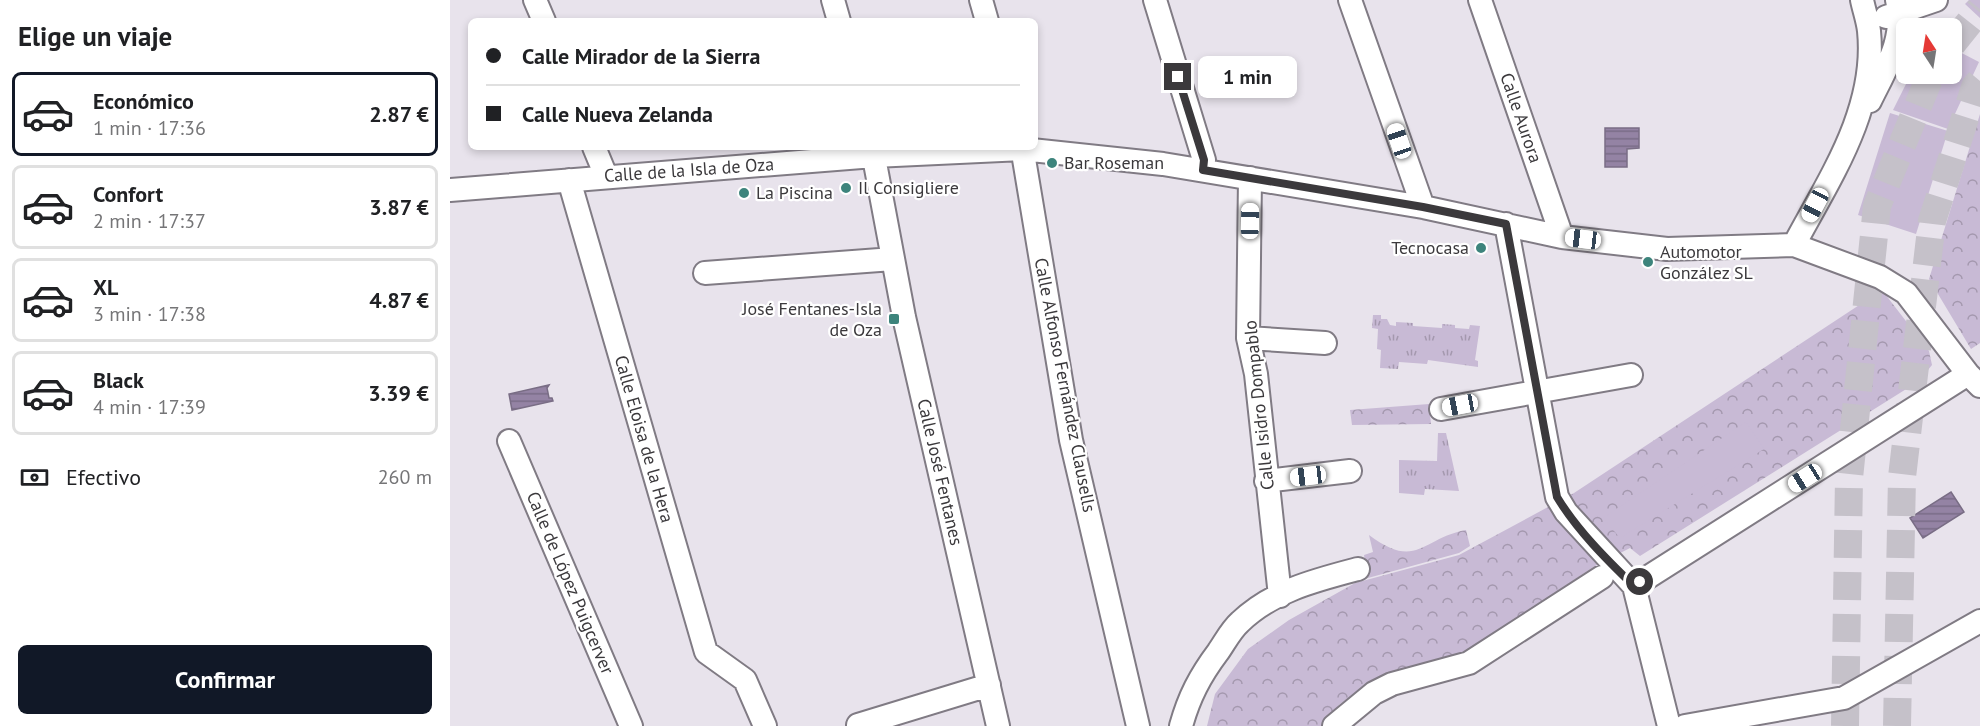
<!DOCTYPE html>
<html lang="es">
<head>
<meta charset="utf-8">
<style>
  :root { --surface:#fff; --page:#f2f2f2; --text:#202124; --muted:#757577; --line:#e0e0e0; --accent:#111827 }
  body { margin:0; font-family:"PT Sans",sans-serif; background:var(--page); color:var(--text); height:100vh; display:flex; flex-direction:column; font-size:22px; white-space:nowrap }
  * { box-sizing:border-box; margin:0 }
  p { font-size:20px; color:var(--muted) }
  .icon { flex:none; width:33px; height:33px; fill:none; stroke:currentColor; stroke-width:2; stroke-linecap:round; stroke-linejoin:round }
  .map { position:relative; flex:1; overflow:hidden }
  .panel { display:flex; flex-direction:column; background:var(--surface); width:450px }
  .panel>* { flex:none }
  .hud { position:absolute; left:18px; top:18px; width:570px; height:132px; border-radius:9px; box-shadow:0 3px 9px #0003; display:grid; align-content:center; height:132px; padding:0 18px; background:var(--surface) }
  .needle { width:39px; rotate:348deg }
  .controls { position:absolute; left:1446px; top:18px; display:grid; gap:12px }
  .controls a { display:grid; place-items:center; width:66px; height:66px; border-radius:9px; background:var(--surface); box-shadow:0 3px 9px #0003; font-size:30px }
  .end { position:absolute; width:27px; height:27px; margin:-14px; border:8px solid #3b393c; background:#fff; box-shadow:0 0 0 3px #fff }
  .from { border-radius:50% }
  .bubble { position:absolute; height:42px; border-radius:9px; background:var(--surface); box-shadow:0 3px 9px #0003; font-size:20px; font-weight:800; line-height:42px; text-align:center }
  .car { position:absolute; width:18px; height:36px; margin:-18px -9px; border-radius:8px; box-shadow:0 0 4px 2px #0007; background:linear-gradient(#fff 24%,#345 0 40%,#fff 0 76%,#345 0 86%,#fff 0) }
  .hud b { display:flex; align-items:center; gap:21px; height:57px; font-size:22px }
  .hud b+b { border-top:2px solid var(--line) }
  .hud i { width:15px; height:15px; background:var(--text) }
  ul { padding:0; list-style:none }
  li { display:flex; align-items:center; gap:18px; height:84px; margin:0 12px 9px; padding:0 6px; border:3px solid var(--line); border-radius:9px }
  li div { flex:1 }
  li b { display:block; font-size:22px }
  li em { font-style:normal; font-weight:800 }
  li.selected { border-color:var(--accent) }
  li>.icon { width:54px; height:54px; stroke-width:1.5 }
  h2 { padding:0 18px; font-size:27px; line-height:72px }
  .pay { display:flex; align-items:center; gap:15px; height:66px; padding:0 18px; font-size:22px }
  .pay p { margin-inline-start:auto }
  .primary-button { display:flex; gap:12px; margin-top:auto; padding:12px 18px }
  .primary-button a { flex:1; height:69px; border-radius:9px; background:var(--accent); color:#fff; font-size:24px; font-weight:800; line-height:69px; text-align:center }
  main { display:flex; flex:1; min-height:0 }
  .map>svg:first-child { display:block }
  .grass { fill:url(#grass-tufts) }
  .park { fill:url(#park-crowns) }
  .garden { fill:#c8bad5 }
  .water { fill:url(#water-rules); stroke:#796d85; stroke-width:1.5 }
  .lines { fill:none; stroke-linecap:round; stroke-linejoin:round }
  .major-tunnel { stroke:#c5c1c9; stroke-width:28; stroke-dasharray:28 14; stroke-linecap:butt }
  .minor-casing { stroke:#807b84; stroke-width:26 }
  .minor { stroke:#fff; stroke-width:22 }
  .route { stroke:#3b393c; stroke-width:8 }
  .poi-dot { fill:#3d847c; stroke:#fff; stroke-width:2 }
  .labels { text-anchor:middle; stroke-width:4.5; stroke-linejoin:round; paint-order:stroke }
  .street-label { font-size:18px; fill:#3b393c; stroke:#fff }
  .poi-label { font-size:18px; fill:#3b393c; stroke:#fff; text-anchor:start }
</style>
</head>
<body>
<main>
<section class="panel">
<h2>Elige un viaje</h2>
<ul>
<li class="selected"><svg class="icon" aria-label="car" viewBox="0 0 24 24"><path d="M5 17H2v-5l4-1 3-4h7l3 4 3 1v5h-3M9 17h6M6 11h13"/><circle cx="7" cy="17" r="2"/><circle cx="17" cy="17" r="2"/></svg><div><b>Económico</b><p>1 min · 17:36</p></div><em>2.87 €</em></li>
<li><svg class="icon" aria-label="car" viewBox="0 0 24 24"><path d="M5 17H2v-5l4-1 3-4h7l3 4 3 1v5h-3M9 17h6M6 11h13"/><circle cx="7" cy="17" r="2"/><circle cx="17" cy="17" r="2"/></svg><div><b>Confort</b><p>2 min · 17:37</p></div><em>3.87 €</em></li>
<li><svg class="icon" aria-label="car" viewBox="0 0 24 24"><path d="M5 17H2v-5l4-1 3-4h7l3 4 3 1v5h-3M9 17h6M6 11h13"/><circle cx="7" cy="17" r="2"/><circle cx="17" cy="17" r="2"/></svg><div><b>XL</b><p>3 min · 17:38</p></div><em>4.87 €</em></li>
<li><svg class="icon" aria-label="car" viewBox="0 0 24 24"><path d="M5 17H2v-5l4-1 3-4h7l3 4 3 1v5h-3M9 17h6M6 11h13"/><circle cx="7" cy="17" r="2"/><circle cx="17" cy="17" r="2"/></svg><div><b>Black</b><p>4 min · 17:39</p></div><em>3.39 €</em></li>
</ul>
<div class="pay"><svg class="icon" aria-label="cash" viewBox="0 0 24 24"><path d="M3 7h18v10H3z"/><circle cx="12" cy="12" r="2"/></svg>Efectivo<p>260 m</p></div>
<div class="primary-button"><a>Confirmar</a></div>
</section>
<div class="map">
<svg width="1530" height="726" viewBox="0 0 1530 726">
  <defs>
    <pattern id="grass-tufts" width="24" height="20" patternUnits="userSpaceOnUse" patternTransform="scale(1.5)"><rect width="24" height="20" fill="#c8bad5"/><path d="M3 7l-1-3M5 7V3M7 7l1-3M15 17l-1-3M17 17v-4M19 17l1-3" fill="none" stroke="#a498ae"/></pattern>
    <pattern id="park-crowns" width="20" height="18" patternUnits="userSpaceOnUse" patternTransform="scale(1.5)"><rect width="20" height="18" fill="#c8bad5"/><path d="M2 6a3 3 0 1 1 6 0M12 15a3 3 0 1 1 6 0" fill="none" stroke="#a498ae"/></pattern>
    <pattern id="water-rules" width="6" height="5" patternUnits="userSpaceOnUse" patternTransform="scale(1.5)"><rect width="6" height="5" fill="#9483a4"/><path d="M0 2.5h6" fill="none" stroke="#7a6c87"/></pattern>
  </defs>
  <rect width="100%" height="100%" fill="#e8e3ec"/>
  <path class="grass" d="M923 315H931V319H937L940 325 946 326V322L963 323V326L992 328V324L1005 325V328L1019 329 1020 325 1030 326 1025 360 1028 361V367L978 360 977 364 949 362 948 369 930 368 931 350 927 349 928 329 922 328Z
    M988 433H996L1009 491 975 489 974 495 949 493V460L987 461Z"/>
  <path class="park" d="M1530 114V343L1521 349 1479 279Z
    M1432 290 1479 351 1482 365 1469 381 1190 556 1180 548 1145 566 1022 648 996 659 926 679 890 704 871 726H757L765 694 798 649 839 620 905 583 1009 555 1124 493Z
    M979 404 981 424 902 425 900 410Z
    M1016 530 1020 546 1009 553 918 578 914 555 923 552 919 535C967 571 972 538 1016 530Z"/>
  <path class="garden" d="M1519 0H1530V18L1515 4Z
    M1502 48 1529 62 1498 129 1443 110 1461 74H1502Z
    M1440 113 1498 131 1466 234 1408 215Z
    M1296 422 1314 449 1170 538 1153 518Z"/>
  <path class="water" d="M1155 128H1189V148L1177 149V167H1155Z
    M99 385 97 388 99 398H102L103 401 62 410 59 394Z
    M1501 492 1514 512 1473 538 1460 518Z"/>
  <g class="lines">
    <path class="major-tunnel" d="M1502 44 1530 9
      M1395 726 1399 478 1427 206 1481 74
      M1447 726 1452 477 1482 221 1525 87 1530 81"/>
    <g class="minor-casing">
      <path id="minor" d="M85 0 94 21
        M383 0 389 21
        M531 0 537 21
        M705 0 754 160 753 170
        M900 0 973 207
        M1030 0 1112 237
        M1436 17 1486 0
        M1420 101C1436 68 1456 38 1447 0
        M144 147 156 176
        M422 147 454 317 548 726
        M572 147 621 440 688 726
        M800 178 798 338 806 374 830 596
        M119 180 256 652 295 680 315 726
        M0 190 424 156 572 149 713 164 973 207 1112 237 1217 249 1344 245 1430 277 1456 293 1518 374 1530 386
        M1056 224 1107 497 1116 512 1184 586
        M1344 245C1379 179 1427 110 1419 31 1418 21 1414 10 1412 0
        M255 273 443 259
        M798 338 875 343
        M991 409 1181 375
        M59 441 181 726
        M816 481 900 471
        M1184 586 1518 374
        M1184 586 1219 726
        M408 725 539 685
        M731 726C739 697 750 676 768 652 775 642 781 630 790 622 822 591 866 580 908 569
        M884 726 924 693 942 684 1019 663 1152 577
        M1235 726 1394 698 1530 621"/>
    </g>
    <use href="#minor" class="minor"/>
  </g>
  <g class="lines">
    <path class="route" d="M728 77 754 160 753 170 973 207 1056 224 1107 497C1127 530 1156 559 1184 586L1190 582"/>
  </g>
  <g class="poi-dot">
    <circle cx="602" cy="163" r="6"/>
    <circle cx="396" cy="188" r="6"/>
    <circle cx="294" cy="193" r="6"/>
    <circle cx="1031" cy="248" r="6"/>
    <circle cx="1198" cy="262" r="6"/>
    <rect x="438" y="313" width="12" height="12" rx="3"/>
  </g>
  <g class="labels">
    <g class="street-label">
      <text transform="translate(1071 118) rotate(71)" y="6">Calle Aurora</text>
      <text transform="translate(239 170) rotate(-4)" y="6">Calle de la Isla de Oza</text>
      <text transform="translate(615 385) rotate(79)" y="6">Calle Alfonso Fernández Clausells</text>
      <text transform="translate(809 405) rotate(-96)" y="6">Calle Isidro Dompablo</text>
      <text transform="translate(194 439) rotate(74)" y="6">Calle Eloisa de la Hera</text>
      <text transform="translate(490 472) rotate(77)" y="6">Calle José Fentanes</text>
      <text transform="translate(120 583) rotate(67)" y="6">Calle de López Puigcerver</text>
    </g>
    <g class="poi-label">
      <text x="614" y="169">Bar Roseman</text>
      <text x="408" y="194">Il Consigliere</text>
      <text x="306" y="199">La Piscina</text>
      <text x="1019" y="254" text-anchor="end">Tecnocasa</text>
      <text x="1210" y="258">Automotor<tspan x="1210" dy="21">González SL</tspan></text>
      <text x="432" y="315" text-anchor="end">José Fentanes-Isla<tspan x="432" dy="21">de Oza</tspan></text>
    </g>
  </g>
</svg>
<div class="controls">
<a><svg class="needle" viewBox="-14 -14 28 28"><path d="M0-13l5 13h-10z" fill="#e53935"/><path d="M0 13l5-13h-10z" fill="#757577"/></svg></a>
</div>
<i class="end from" style="left:1190px;top:582px"></i>
<i class="end" style="left:728px;top:77px"></i>
<div class="bubble" style="left:748px;top:56px;width:99px">1 min</div>
<i class="car" style="left:949px;top:141px;rotate:341deg"></i>
<i class="car" style="left:1365px;top:205px;rotate:208deg"></i>
<i class="car" style="left:800px;top:221px;rotate:1deg"></i>
<i class="car" style="left:1133px;top:239px;rotate:277deg"></i>
<i class="car" style="left:1010px;top:405px;rotate:259deg"></i>
<i class="car" style="left:858px;top:476px;rotate:263deg"></i>
<i class="car" style="left:1355px;top:478px;rotate:238deg"></i>
<div class="hud">
<b><i class="from"></i>Calle Mirador de la Sierra</b>
<b><i></i>Calle Nueva Zelanda</b>
</div>
</div>
</main>
</body>
</html>
